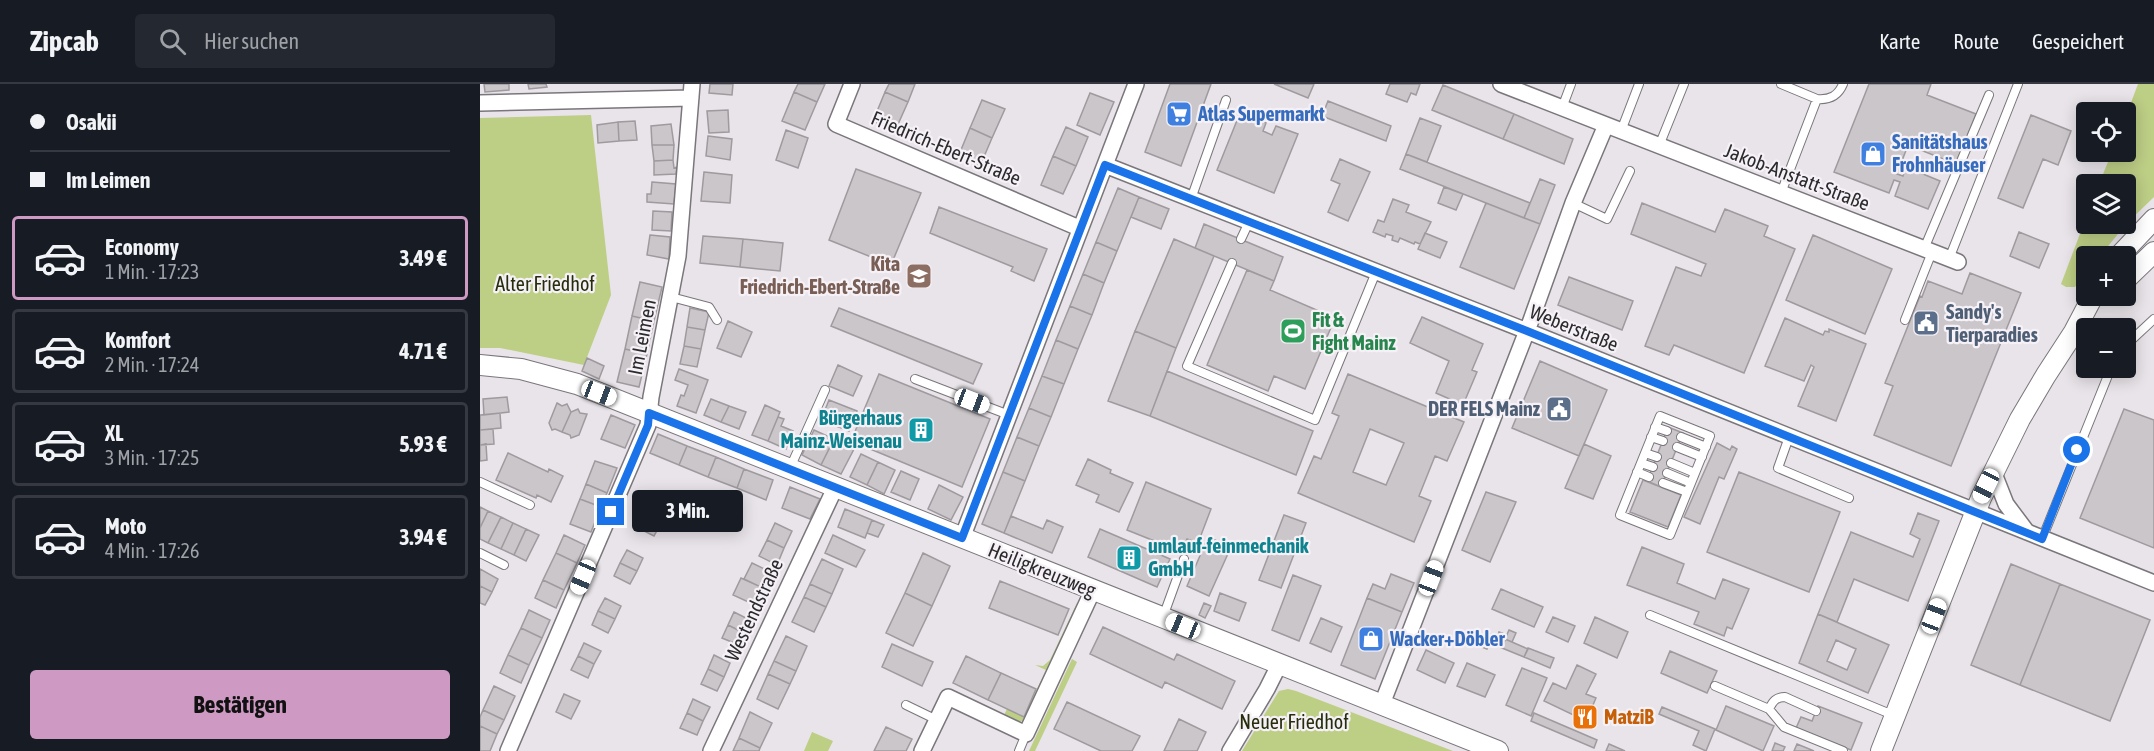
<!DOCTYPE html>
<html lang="de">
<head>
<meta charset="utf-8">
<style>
  :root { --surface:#171b24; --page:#242831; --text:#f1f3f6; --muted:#9ea1a6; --line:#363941; --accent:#ce9ac4 }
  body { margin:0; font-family:"Asap Condensed",sans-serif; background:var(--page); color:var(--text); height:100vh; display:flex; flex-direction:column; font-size:22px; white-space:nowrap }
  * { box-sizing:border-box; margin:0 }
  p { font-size:20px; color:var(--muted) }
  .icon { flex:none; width:33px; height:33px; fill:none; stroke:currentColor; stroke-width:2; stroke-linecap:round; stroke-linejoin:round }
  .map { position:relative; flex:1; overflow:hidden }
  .drawer { display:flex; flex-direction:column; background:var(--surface); width:480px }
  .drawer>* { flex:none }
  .hud { display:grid; align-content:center; height:132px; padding:0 30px; background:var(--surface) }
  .fabs { position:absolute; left:1596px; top:18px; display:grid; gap:12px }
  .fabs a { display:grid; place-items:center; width:60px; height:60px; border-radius:6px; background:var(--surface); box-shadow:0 3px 15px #0003; font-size:30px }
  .end { position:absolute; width:27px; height:27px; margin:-14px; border:8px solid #1a73e8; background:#fff; box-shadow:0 0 0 3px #fff }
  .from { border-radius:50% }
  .bubble { position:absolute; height:42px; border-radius:6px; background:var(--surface); box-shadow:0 3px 15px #0003; font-size:20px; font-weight:700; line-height:42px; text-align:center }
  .car { position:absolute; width:18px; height:36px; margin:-18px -9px; border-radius:8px; box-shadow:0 0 4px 2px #0007; background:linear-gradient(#fff 24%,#345 0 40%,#fff 0 76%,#345 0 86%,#fff 0) }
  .hud b { display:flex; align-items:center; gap:21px; height:57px; font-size:22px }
  .hud b+b { border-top:2px solid var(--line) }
  .hud i { width:15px; height:15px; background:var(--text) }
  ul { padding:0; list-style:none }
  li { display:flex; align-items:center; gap:18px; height:84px; margin:0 12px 9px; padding:0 18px; border:3px solid var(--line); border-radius:6px }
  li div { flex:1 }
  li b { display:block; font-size:22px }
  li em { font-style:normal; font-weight:700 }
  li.current { border-color:var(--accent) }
  li>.icon { width:54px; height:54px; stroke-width:1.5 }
  .cta { display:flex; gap:12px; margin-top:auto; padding:12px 30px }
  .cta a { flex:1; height:69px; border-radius:6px; background:var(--accent); color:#111; font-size:24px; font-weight:700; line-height:69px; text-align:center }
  header { display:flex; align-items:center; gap:36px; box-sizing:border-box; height:84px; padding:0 30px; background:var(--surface); border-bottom:2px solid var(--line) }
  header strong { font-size:28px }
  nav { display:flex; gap:33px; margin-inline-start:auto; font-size:21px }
  .search { width:420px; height:54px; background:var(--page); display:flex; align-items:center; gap:15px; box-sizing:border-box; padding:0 21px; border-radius:6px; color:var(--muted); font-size:22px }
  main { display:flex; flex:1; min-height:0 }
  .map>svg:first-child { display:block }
  .green { fill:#bdce85 }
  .building { fill:#cac6ca; stroke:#9e9a9e; stroke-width:1.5; fill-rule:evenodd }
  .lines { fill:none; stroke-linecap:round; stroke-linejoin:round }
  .service-casing { stroke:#7a767b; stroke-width:10 }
  .minor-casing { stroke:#7a767b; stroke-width:18 }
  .tertiary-casing { stroke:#7a767b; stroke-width:22 }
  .service { stroke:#fff; stroke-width:8 }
  .minor { stroke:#fff; stroke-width:15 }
  .tertiary { stroke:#fff; stroke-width:20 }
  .route { stroke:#1a73e8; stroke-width:8 }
  .labels { text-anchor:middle; stroke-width:4.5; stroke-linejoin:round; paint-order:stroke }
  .shop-label { font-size:20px; font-weight:bold; fill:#366cbe; stroke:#f5f1f6; text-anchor:start }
  .street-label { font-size:20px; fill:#2b2a2c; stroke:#f5f1f6 }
  .education-label { font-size:20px; font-weight:bold; fill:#785e54; stroke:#f5f1f6; text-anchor:end }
  .park-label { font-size:20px; fill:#262d0b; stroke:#f5f1f6 }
  .service-label { font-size:20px; font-weight:bold; fill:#4e5e75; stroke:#f5f1f6; text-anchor:start }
  .leisure-label { font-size:20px; font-weight:bold; fill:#27864d; stroke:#f5f1f6; text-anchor:start }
  .culture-label { font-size:20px; font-weight:bold; fill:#0d838f; stroke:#f5f1f6; text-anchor:end }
  .food-label { font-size:20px; font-weight:bold; fill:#c56008; stroke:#f5f1f6; text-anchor:start }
</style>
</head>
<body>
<header>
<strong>Zipcab</strong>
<div class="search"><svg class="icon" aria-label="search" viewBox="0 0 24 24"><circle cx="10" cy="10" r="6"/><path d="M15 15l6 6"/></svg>Hier suchen</div>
<nav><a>Karte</a><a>Route</a><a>Gespeichert</a></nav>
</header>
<main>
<section class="drawer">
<div class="hud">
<b><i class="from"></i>Osakii</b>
<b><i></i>Im Leimen</b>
</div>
<ul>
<li class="current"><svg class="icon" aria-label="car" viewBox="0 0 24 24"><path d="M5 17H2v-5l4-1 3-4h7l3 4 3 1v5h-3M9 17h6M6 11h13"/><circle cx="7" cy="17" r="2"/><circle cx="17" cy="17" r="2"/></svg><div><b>Economy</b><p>1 Min. · 17:23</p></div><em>3.49 €</em></li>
<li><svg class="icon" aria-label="car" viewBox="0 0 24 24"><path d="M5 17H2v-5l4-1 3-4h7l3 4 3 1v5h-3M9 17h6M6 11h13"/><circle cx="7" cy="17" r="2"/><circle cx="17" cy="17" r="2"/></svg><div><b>Komfort</b><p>2 Min. · 17:24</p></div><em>4.71 €</em></li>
<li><svg class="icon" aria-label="car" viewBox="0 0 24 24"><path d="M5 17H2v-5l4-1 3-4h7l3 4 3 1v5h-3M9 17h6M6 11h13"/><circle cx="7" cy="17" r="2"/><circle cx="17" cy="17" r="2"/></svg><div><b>XL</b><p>3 Min. · 17:25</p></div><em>5.93 €</em></li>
<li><svg class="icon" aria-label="car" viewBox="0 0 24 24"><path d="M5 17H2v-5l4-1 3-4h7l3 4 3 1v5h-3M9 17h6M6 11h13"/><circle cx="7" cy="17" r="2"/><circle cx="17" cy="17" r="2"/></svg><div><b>Moto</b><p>4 Min. · 17:26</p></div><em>3.94 €</em></li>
</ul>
<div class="cta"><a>Bestätigen</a></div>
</section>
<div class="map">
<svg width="1674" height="667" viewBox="0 0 1674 667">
  <rect width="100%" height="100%" fill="#e8e4e9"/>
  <path class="green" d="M1658 0H1674V113L1647 139 1620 172H1606V188L1595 203H1586L1581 200 1606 134V140H1646V100H1619L1632 68H1646V32Z
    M111 31 131 211 104 281 20 264H0V34Z
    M597 519 600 520 544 637H538L524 631 527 625 544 632 566 586 555 581 563 582 570 576Z
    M592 575 597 578 555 667H549Z
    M808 605 816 607 973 667H762L799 607Z
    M332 648 353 657 348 667H324Z"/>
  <path class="building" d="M4 0H29V6L5 8Z
    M48 0H66L67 3 49 5Z
    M230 0H253L252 11 229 9Z
    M318 0H345L337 18 314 8Z
    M409 0H435L428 18 405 8Z
    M690 0H731L701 82 665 68Z
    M794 0H834L828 14Z
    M910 0H940L936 11 931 9 927 18 906 10Z
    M1389 0H1451L1447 11 1496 30 1476 80 1428 61 1417 90 1423 92 1426 83 1460 97 1448 125 1415 112 1420 98 1414 96 1409 109 1354 88Z
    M963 1 1034 30 1023 55 952 26Z
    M314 8 337 18 325 46 302 37Z
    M405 8 428 18 415 47 393 37Z
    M610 9 634 18 620 51 597 41Z
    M502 16 525 25 512 54 490 44Z
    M848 17 911 42 906 57 842 32Z
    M248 26 249 48 229 49 227 27Z
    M760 29 786 39 783 47 792 51 796 42 818 50 794 109 737 86Z
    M1034 30 1093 55 1084 80 1023 55Z
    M1551 31 1591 47 1578 81 1563 75 1543 124 1518 114Z
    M940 34 961 42 947 78 926 70Z
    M155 37 157 56 139 57 138 38Z
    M138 38 139 57 118 59 117 41Z
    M191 40 194 61H172L171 42Z
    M586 43 608 53 596 82 573 72Z
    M490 44 512 54 500 82 478 73Z
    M306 46 328 54 318 84 296 76Z
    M228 52 252 55 250 76 226 72Z
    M172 61H194L193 76 174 77Z
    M926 70 1050 119 1044 134 920 85Z
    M573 72 596 82 583 110 561 101Z
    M860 75 890 88 868 137 848 128 860 100 851 96Z
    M193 76 194 84 197 83 196 90 174 91V77Z
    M376 85 441 109 411 181 349 156Z
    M224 88 252 91 250 119 221 117Z
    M1060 95 1075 101 1060 140 1044 134Z
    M172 98 196 100 194 120 167 118V110H171Z
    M964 103 983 110 976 126 958 119Z
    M638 104 659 113 637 167 616 158Z
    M659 113 689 125 681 145 651 133Z
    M913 115 929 121 926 128 951 138 940 160 935 158 934 160 920 154 918 158 912 156 913 152 906 150 905 153 893 148 898 136 904 138Z
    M1006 119 1060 140 1034 205 980 183Z
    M1162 119 1235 148 1245 125 1288 142 1284 152 1315 165 1264 289 1194 261 1189 271 1165 262 1196 183 1221 192 1226 180 1151 150Z
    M459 123 567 165 554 197 531 187 533 183 450 149Z
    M173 127 192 128 191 147 172 146Z
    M724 140 803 173 794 197 715 164Z
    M1539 148 1569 160 1559 184 1530 172Z
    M945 149 967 158 960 174 938 165Z
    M170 151 190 153 189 175 167 171Z
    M1333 151 1412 185 1385 250 1306 216Z
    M223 152 263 155 260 183 220 179Z
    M263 155 303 159 300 187 260 183Z
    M694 155 734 172 696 264 655 247Z
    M616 158 637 167 624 199 603 190Z
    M767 186 794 197 790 206 855 234 825 305 794 292 788 307 727 281Z
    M1490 189 1541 209 1471 382 1394 351 1413 302 1405 299 1440 212 1442 213 1448 197 1482 210Z
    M603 190 624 199 612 231 590 222Z
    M1089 193 1153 217 1142 246 1078 221Z
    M160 198 182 203 174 237 152 232Z
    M590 222 612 231 598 265 576 256Z
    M210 224 229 228 225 246 207 243Z
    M359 224 502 280 493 300 351 242Z
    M152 232 174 237 167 270 145 265Z
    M942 233 1003 260 992 286 997 288 983 321 956 309 969 277 930 259Z
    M1305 234 1343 251 1345 247 1349 248V245L1386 260 1356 337 1318 322 1334 283 1331 281 1324 297 1285 282Z
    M248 237 272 248 261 273 237 264Z
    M207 243 225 246 221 265 204 262Z
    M655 247 696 264 670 332 628 317Z
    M576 256 598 265 584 300 562 292Z
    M204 262 221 265 217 283 200 280Z
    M145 265 167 270 159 303 137 298Z
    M107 274 124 282 119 295 102 287Z
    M1060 277 1127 306 1099 372 1032 344Z
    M358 281 382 292 373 312 349 302Z
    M199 285 228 296 216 329 197 322 201 311 204 312 208 301 195 296Z
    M687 287 833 347 816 391 670 332Z
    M399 290 510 335 482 403 371 357Z
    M868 290 984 338 967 377 955 372 939 412 951 417 934 458 818 409 834 372 841 375 859 332 852 329ZM890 345 924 359 906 401 873 388Z
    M562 292 584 300 571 333 549 324Z
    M27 313 29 328 4 331 3 315Z
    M231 315 249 322 241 338 224 331Z
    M349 316 377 327 369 347 341 336Z
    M77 319 82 322 87 320 91 328 82 348 75 345 72 346 69 339Z
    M285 321 300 328 288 357 272 351Z
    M249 322 266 328 259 345 241 338Z
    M549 324 571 333 559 362 537 353Z
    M98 325 100 329 107 330 99 351 91 354 90 351 82 348 91 328Z
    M1644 325 1674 336V464L1600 434Z
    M20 329 21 344 0 346V331Z
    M131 331 155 341 145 364 121 355Z
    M298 333 304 335 301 342 313 347 306 365 288 357Z
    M1188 343 1203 349 1181 403 1167 397Z
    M13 345 14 360 0 361V346Z
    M334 346 354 355 341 381 322 371Z
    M178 350 207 362 199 381 170 369Z
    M537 353 559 362 545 397 523 388Z
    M354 355 374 365 361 390 341 381Z
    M1237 359 1250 366 1252 362 1257 365 1244 395 1239 393 1220 440 1204 433Z
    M6 360 7 376 0 377V361Z
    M1104 360 1131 372 1113 415 1085 404Z
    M207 362 236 373 228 393 199 381Z
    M28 369 68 388 69 385 83 392 71 418 57 411 56 414 16 396Z
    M381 370 398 378 387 401 370 393Z
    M236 373 264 385 257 404 228 393Z
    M608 375 631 386 630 389 653 399 639 428 616 418 619 411 596 401Z
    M115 377 137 384 127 409 106 400Z
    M398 378 415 386 404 410 387 401Z
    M264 385 293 396 286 416 257 404Z
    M421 387 439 395 430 416 411 408Z
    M523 388 545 397 524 449 502 440Z
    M1259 388 1360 428 1329 508 1227 468Z
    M1163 396 1201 411 1188 443 1150 428Z
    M666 398 731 425 718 459 707 455 702 468 647 446Z
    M106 400 127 409 121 423 100 415Z
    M459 401 483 413 471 436 448 425Z
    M310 403 340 415 330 435 302 424Z
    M1006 408 1036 418 1010 478 982 466Z
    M100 415 121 423 111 448 90 440Z
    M171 417 187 425 181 439 164 431Z
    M0 423 8 427 0 444Z
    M365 425 392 436 385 454 358 443Z
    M8 427 21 433 8 459 0 455V444Z
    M1438 429 1459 437 1428 517 1374 495 1357 538 1338 530 1371 448 1433 473 1440 455 1430 450Z
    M164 431 181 439 174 452 158 444Z
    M804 431 826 439 801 504 779 496Z
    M531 432 563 445 567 436 583 443 572 469 524 449Z
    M21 433 33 439 21 465 8 459Z
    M392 436 404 441 398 453 387 449Z
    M33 439 46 445 34 471 21 465Z
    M295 439 312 447 304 464 287 456Z
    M46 445 59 451 46 477 34 471Z
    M620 445 690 475 677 503 608 473Z
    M84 451 105 461 97 479 76 469Z
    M353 451 385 466 376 483 345 469Z
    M728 453 751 463 729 512 707 502Z
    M287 456 304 464 297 481 279 472Z
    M1162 463 1204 480 1197 499 1235 515 1243 495 1269 505 1252 545 1247 543 1244 552 1214 540 1219 528 1147 501Z
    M147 466 163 474 157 487 140 479Z
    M76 469 97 479 84 506 63 496Z
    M443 469 470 482 452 522 425 509Z
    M342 475 363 485 352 510 330 500Z
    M140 479 157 487 150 500 134 492Z
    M272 479 293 489 285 505 264 495Z
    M1531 480 1580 500 1540 601 1491 581Z
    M0 485 18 495 12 508 0 502Z
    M911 490 934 499 922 528 887 514 893 500 905 505Z
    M813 491 841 502 819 557 792 546Z
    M261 494 285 505 277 522 253 511Z
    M63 496 84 506 76 524 55 514Z
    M520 497 589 525 578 551 509 524Z
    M330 500 352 510 346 523 324 513Z
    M1580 500 1670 536 1630 637 1540 601Z
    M0 502 12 508 5 521 0 519Z
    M1021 505 1063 523 1054 543 1012 525Z
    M425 509 452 522 433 562 406 549Z
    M740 509 766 519 759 537 734 527Z
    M324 513 346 523 334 548 312 538Z
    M125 514 141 522 135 535 118 527Z
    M887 514 922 528 895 595 861 581Z
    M724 519 731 522 725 534 719 531Z
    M49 526 70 536 62 554 41 544Z
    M118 527 135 535 128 549 112 541Z
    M254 528 270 536 264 549 248 541Z
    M1338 530 1409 561 1388 609 1319 579ZM1356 556 1376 565 1367 586 1347 577Z
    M1073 533 1095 542 1088 558 1066 548Z
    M1115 533 1148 548 1137 574 1104 559Z
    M841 534 862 543 851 568 830 559Z
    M248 541 264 549 259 561 242 554Z
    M623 543 694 576 697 570 755 597 742 625 685 598 682 604 610 570Z
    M41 544 62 554 49 581 28 571Z
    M1029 546 1036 549 1032 558 1025 555Z
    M1019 548 1027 551 1022 564 1010 559 1007 565 1002 563 1007 549 1018 553Z
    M306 552 327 562 316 587 294 577Z
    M1025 555 1048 565 1044 573 1022 564Z
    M104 559 121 567 114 580 98 572Z
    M412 560 453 578 442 602 402 583Z
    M1048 564 1074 574 1070 584 1044 573Z
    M946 566 974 579 965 599 937 586Z
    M1190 567 1237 587 1227 609 1181 589Z
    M28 571 49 581 41 599 20 589Z
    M234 571 250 579 244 593 228 585Z
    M98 572 114 580 108 594 91 586Z
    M486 572 521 589 508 616 473 599Z
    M294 577 316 587 310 600 288 590Z
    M987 579 1015 591 1005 613 977 602Z
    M1097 581 1116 590 1106 610 1116 614 1106 637 1064 617 1073 599 1086 605Z
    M1042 584 1067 594 1051 632 1026 621Z
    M228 585 244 593 237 607 221 600Z
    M521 589 556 605 544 633 508 616Z
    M288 590 310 600 298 625 277 615Z
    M14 602 35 612 24 636 3 626Z
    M84 610 100 617 91 635 76 628Z
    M213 615 230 623 223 637 207 629Z
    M587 618 660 652 652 667H621L574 645Z
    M1246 622 1294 642 1283 667 1236 646Z
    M1338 622 1382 639 1371 666 1316 644 1321 633 1332 637Z
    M1182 623 1235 645 1226 667 1213 661 1219 647 1179 630Z
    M3 626 24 636 17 650 0 642V633Z
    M270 628 292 639 280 664 259 654Z
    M207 629 223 637 217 651 200 644Z
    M1054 629 1117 656 1114 664 1051 637Z
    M699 635 726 648 717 667H684Z
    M0 642 17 650 10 667H0Z
    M406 643 432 655 426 667H394Z
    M259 654 280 664 279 667H253Z
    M1295 659 1305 663 1303 667H1292Z
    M1129 660 1145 667H1126Z
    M1317 660 1334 667H1314Z"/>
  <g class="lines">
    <g class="service-casing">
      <path id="service" d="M1301 0 1337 15 1301 109
        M1337 15C1350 16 1358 12 1363 0
        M1082 24 1091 0
        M1141 47 1159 0
        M1179 62 1204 0
        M711 115 746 16
        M1093 119 1127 135 1150 87
        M761 155 769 138
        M1444 165 1509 11
        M1469 175 1538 0
        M752 179 707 282 835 336 896 188
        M191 213 229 223 237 236
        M1425 236 1452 168
        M1646 261 1674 235
        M435 295 529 331
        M1180 332 1230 352 1190 451 1140 431Z
        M1175 343 1187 347
        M1171 353 1183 357
        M1201 353 1226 363
        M1309 353 1298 384 1369 414
        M1197 363 1222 373
        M1165 369 1177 373
        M1161 379 1173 383
        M1191 379 1215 389
        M310 384 345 306
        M1157 388 1169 393
        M1187 389 1211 399
        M0 398 50 421
        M1183 399 1207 408
        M1562 455 1631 284
        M0 469 24 481
        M1170 531 1413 631
        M683 533 704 475
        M1235 602 1289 625 1304 643 1363 667
        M426 621 457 636
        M1289 625C1293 617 1296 613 1305 613L1336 627
        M539 667 546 650"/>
    </g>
    <g class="minor-casing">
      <path id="minor" d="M372 0 356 40 599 144
        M1021 0 1478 178
        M0 19 211 14
        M625 81 1047 247 1674 499
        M1513 387 1526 420 1547 448
        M482 454 656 0
        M902 620 1050 239 1093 119 1126 41
        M28 667 168 341 171 313 198 172 212 0
        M231 667 355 404
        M442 667 468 613 546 650 613 506
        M750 667 787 605 799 581"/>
    </g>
    <g class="tertiary-casing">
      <path id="tertiary" d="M1639 172 1674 135
        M1646 195 1674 168
        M0 281 41 285 97 300 1018 667
        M1401 667 1501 414 1540 335 1566 291 1594 248 1613 212"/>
    </g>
    <use href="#service" class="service"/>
    <use href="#minor" class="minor"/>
    <use href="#tertiary" class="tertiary"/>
  </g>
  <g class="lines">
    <path class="route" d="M131 428 168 341 169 329 482 454 625 81 1047 247 1562 455 1597 366"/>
  </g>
  <defs>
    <g id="supermarket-square" transform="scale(1.35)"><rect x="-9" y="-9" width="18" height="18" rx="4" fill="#3f7fe0" stroke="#f5f1f6"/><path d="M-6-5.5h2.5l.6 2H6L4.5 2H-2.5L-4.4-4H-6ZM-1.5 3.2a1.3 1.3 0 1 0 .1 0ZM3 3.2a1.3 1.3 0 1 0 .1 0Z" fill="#fff"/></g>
    <g id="shop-square" transform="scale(1.35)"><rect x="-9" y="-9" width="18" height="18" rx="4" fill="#3f7fe0" stroke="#f5f1f6"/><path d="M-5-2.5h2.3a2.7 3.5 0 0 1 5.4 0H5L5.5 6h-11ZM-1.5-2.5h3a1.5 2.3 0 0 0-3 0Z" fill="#fff"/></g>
    <g id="school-square" transform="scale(1.35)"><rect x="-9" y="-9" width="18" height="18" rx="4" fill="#8d6e63" stroke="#f5f1f6"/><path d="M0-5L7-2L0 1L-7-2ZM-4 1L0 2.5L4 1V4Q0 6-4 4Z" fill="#fff"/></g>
    <g id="civic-square" transform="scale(1.35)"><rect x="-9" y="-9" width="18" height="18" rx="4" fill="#5c6f8a" stroke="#f5f1f6"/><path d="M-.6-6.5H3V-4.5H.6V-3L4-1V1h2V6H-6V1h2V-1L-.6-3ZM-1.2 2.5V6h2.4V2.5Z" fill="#fff"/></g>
    <g id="stadium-square" transform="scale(1.35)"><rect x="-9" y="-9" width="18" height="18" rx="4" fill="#2e9e5b" stroke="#f5f1f6"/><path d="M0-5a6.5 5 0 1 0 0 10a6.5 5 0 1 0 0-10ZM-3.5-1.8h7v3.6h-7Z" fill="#fff"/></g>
    <g id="building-square" transform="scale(1.35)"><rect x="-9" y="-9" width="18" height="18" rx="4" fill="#0f9aa8" stroke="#f5f1f6"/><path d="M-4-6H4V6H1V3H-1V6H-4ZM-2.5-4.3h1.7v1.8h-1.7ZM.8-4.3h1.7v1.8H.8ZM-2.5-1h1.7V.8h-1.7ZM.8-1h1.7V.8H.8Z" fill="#fff"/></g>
    <g id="restaurant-square" transform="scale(1.35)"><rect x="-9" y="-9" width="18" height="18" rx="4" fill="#e8710a" stroke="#f5f1f6"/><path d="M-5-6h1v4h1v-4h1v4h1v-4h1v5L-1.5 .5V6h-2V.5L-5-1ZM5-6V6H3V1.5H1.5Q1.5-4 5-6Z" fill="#fff"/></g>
  </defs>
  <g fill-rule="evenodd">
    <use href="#supermarket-square" x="699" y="30"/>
    <use href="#shop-square" x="1393" y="70"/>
    <use href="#school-square" x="439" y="192"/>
    <use href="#civic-square" x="1446" y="239"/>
    <use href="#stadium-square" x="813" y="247"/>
    <use href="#civic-square" x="1079" y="325"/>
    <use href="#building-square" x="441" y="346"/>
    <use href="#building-square" x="649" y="474"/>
    <use href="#shop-square" x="891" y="555"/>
    <use href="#restaurant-square" x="1105" y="633"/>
  </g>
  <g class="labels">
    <g class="shop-label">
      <text x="718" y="37">Atlas Supermarkt</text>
      <text x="1412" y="65">Sanitätshaus<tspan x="1412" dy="23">Frohnhäuser</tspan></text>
      <text x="910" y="562">Wacker+Döbler</text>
    </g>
    <g class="street-label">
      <text transform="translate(466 64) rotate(23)" y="7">Friedrich-Ebert-Straße</text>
      <text transform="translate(1317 93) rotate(21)" y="7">Jakob-Anstatt-Straße</text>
      <text transform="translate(1094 244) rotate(22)" y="7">Weberstraße</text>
      <text transform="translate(162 253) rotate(-79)" y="7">Im Leimen</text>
      <text transform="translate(562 486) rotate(22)" y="7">Heiligkreuzweg</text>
      <text transform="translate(274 526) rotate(-65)" y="7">Westendstraße</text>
    </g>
    <g class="education-label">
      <text x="420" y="187">Kita<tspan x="420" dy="23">Friedrich-Ebert-Straße</tspan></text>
    </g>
    <g class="park-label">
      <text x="65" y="207">Alter Friedhof</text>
      <text x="814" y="645">Neuer Friedhof</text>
    </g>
    <g class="service-label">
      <text x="1466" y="235">Sandy's<tspan x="1466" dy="23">Tierparadies</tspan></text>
      <text x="1060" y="332" text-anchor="end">DER FELS Mainz</text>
    </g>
    <g class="leisure-label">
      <text x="832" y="243">Fit &amp;<tspan x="832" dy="23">Fight Mainz</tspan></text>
    </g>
    <g class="culture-label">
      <text x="422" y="341">Bürgerhaus<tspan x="422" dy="23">Mainz-Weisenau</tspan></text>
      <text x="668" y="469" text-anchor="start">umlauf-feinmechanik<tspan x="668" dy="23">GmbH</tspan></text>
    </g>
    <g class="food-label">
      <text x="1124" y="640">MatziB</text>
    </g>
  </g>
</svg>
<div class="fabs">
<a><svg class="icon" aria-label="locate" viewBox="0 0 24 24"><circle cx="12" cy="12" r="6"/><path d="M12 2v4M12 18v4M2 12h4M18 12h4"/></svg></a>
<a><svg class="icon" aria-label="layers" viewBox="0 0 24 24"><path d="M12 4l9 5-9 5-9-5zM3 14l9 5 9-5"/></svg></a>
<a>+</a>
<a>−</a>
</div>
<i class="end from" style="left:1597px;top:366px"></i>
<i class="end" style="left:131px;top:428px"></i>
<div class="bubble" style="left:152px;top:406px;width:111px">3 Min.</div>
<i class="car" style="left:119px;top:309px;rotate:111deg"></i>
<i class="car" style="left:492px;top:317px;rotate:111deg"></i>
<i class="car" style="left:1506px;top:402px;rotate:206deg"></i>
<i class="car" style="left:103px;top:493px;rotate:203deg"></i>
<i class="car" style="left:951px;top:494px;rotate:21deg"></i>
<i class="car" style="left:1454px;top:532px;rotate:21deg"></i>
<i class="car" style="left:703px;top:542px;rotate:292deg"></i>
</div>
</main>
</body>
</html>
